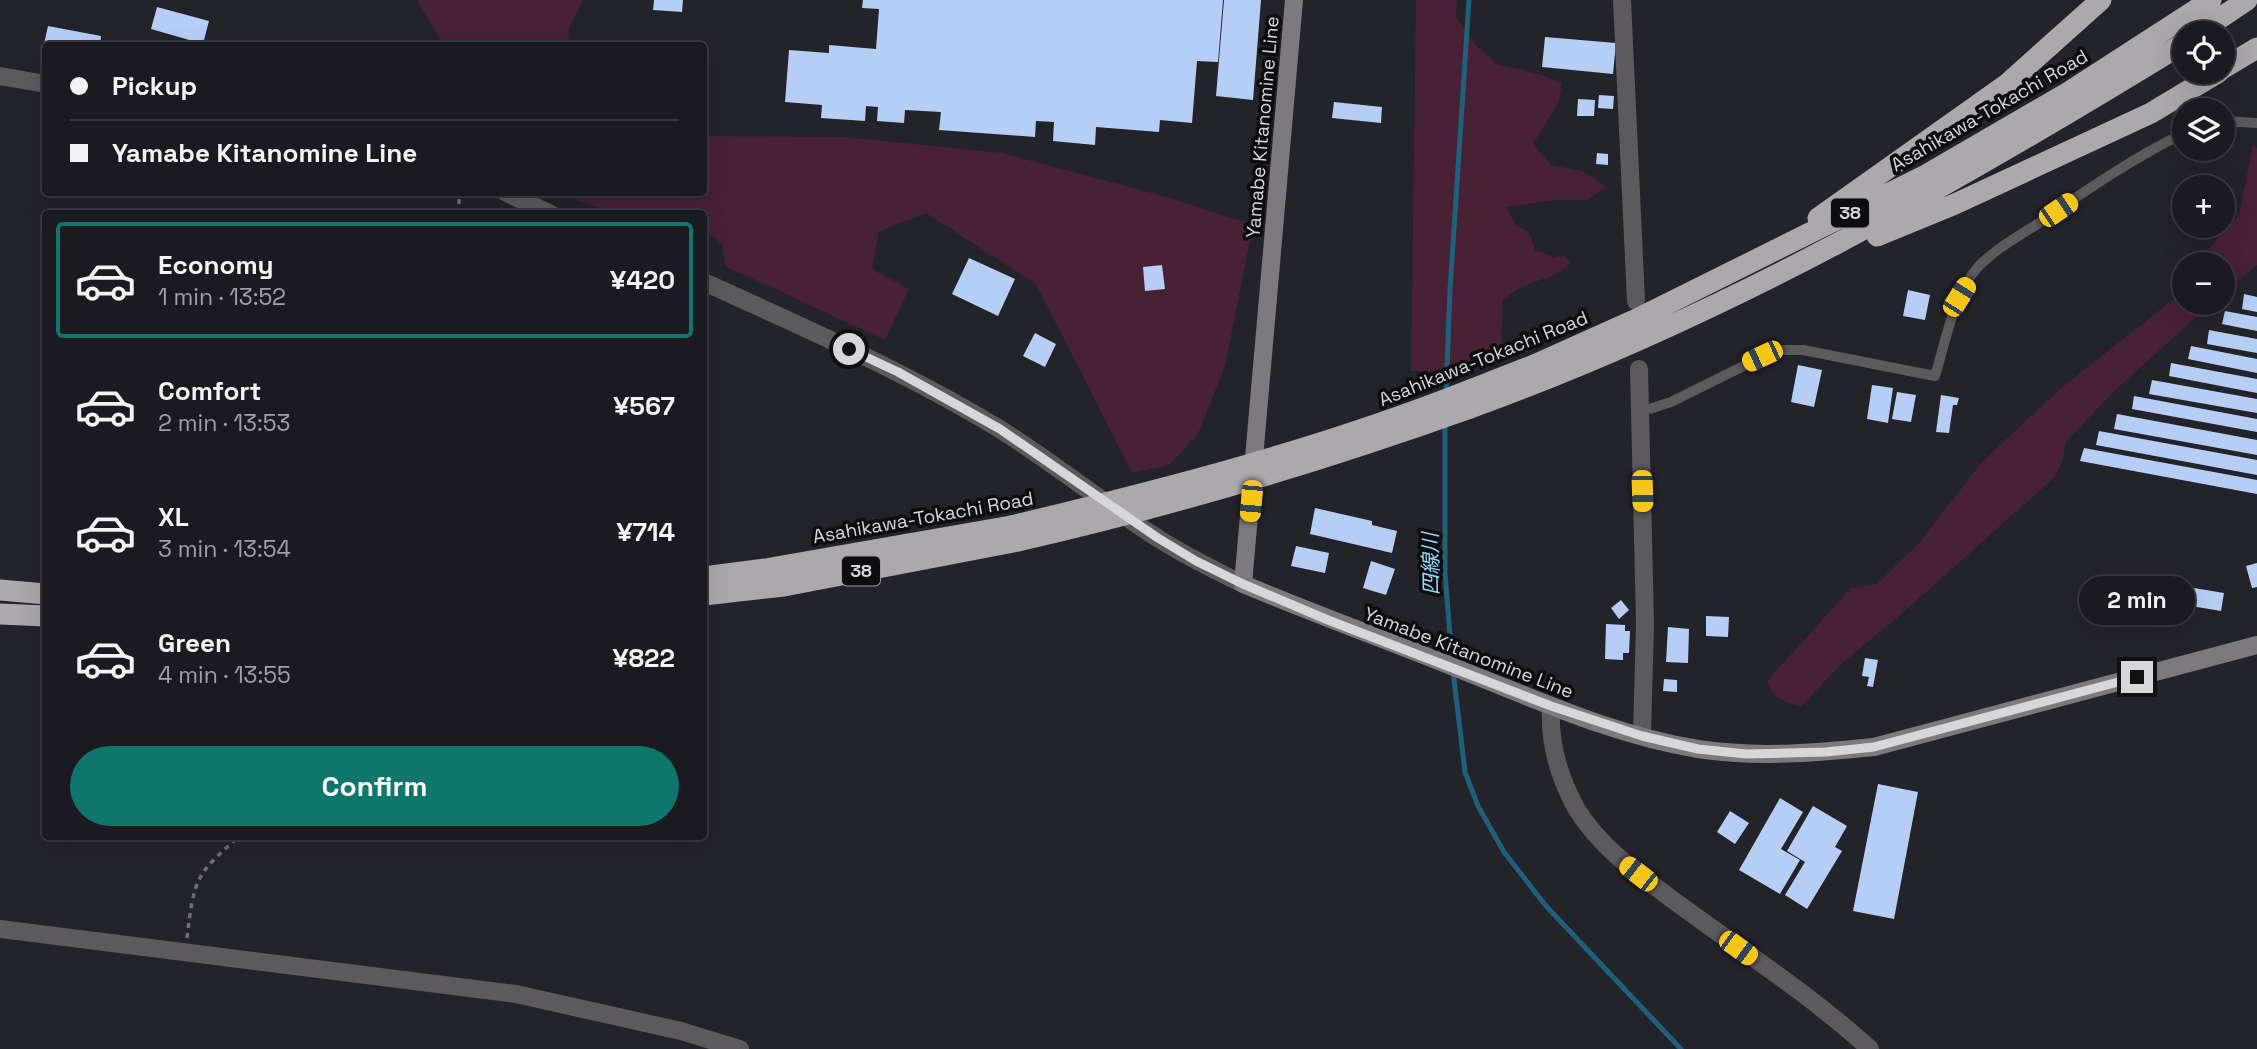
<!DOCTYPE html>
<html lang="en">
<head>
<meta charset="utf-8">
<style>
  :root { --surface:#1a1a20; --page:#27272d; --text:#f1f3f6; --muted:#9fa1a5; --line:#38383e; --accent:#0f766e }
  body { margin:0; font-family:"Space Grotesk","Noto Sans JP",sans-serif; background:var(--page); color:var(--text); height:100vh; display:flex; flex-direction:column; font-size:26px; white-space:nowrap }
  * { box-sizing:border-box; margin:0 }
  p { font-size:23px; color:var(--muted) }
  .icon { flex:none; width:38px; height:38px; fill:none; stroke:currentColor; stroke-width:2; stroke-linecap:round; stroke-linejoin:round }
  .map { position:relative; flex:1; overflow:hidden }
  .side { position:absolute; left:42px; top:210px; width:665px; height:630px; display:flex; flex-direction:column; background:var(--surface); border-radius:7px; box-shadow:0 7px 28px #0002,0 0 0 2px var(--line) }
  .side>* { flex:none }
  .banner { position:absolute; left:42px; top:42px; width:665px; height:154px; border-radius:7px; box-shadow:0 7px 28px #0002,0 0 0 2px var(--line); display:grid; align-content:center; height:154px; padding:0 28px; background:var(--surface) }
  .fabs { position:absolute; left:2172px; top:21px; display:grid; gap:14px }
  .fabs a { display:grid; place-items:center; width:63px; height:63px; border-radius:50%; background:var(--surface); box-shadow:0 7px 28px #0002,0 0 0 2px var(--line); font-size:35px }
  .end { position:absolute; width:32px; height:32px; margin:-16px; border:9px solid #d6d6db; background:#111; box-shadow:0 0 0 4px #111 }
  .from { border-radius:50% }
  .bubble { position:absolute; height:49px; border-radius:24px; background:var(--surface); box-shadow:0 7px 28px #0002,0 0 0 2px var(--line); font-size:23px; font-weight:600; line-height:49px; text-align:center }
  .car { position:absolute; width:21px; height:42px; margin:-21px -10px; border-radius:9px; box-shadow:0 0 5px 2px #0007; background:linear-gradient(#f5c518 24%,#345 0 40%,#f5c518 0 76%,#345 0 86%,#f5c518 0) }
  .banner b { display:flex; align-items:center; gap:24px; height:66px; font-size:26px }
  .banner b+b { border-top:2px solid var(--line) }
  .banner i { width:18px; height:18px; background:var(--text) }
  ul { padding:12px 0 0; list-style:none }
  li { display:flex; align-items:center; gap:21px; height:116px; margin:0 14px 10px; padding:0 14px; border:4px solid transparent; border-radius:7px }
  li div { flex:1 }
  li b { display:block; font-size:26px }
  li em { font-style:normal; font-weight:600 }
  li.active { border-color:var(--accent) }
  li>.icon { width:63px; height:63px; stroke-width:1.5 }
  .primary-button { display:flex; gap:14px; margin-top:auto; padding:14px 28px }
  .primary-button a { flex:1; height:80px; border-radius:42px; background:var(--accent); color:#fff; font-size:28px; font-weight:600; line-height:80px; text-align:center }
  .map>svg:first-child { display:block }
  .green { fill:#472134 }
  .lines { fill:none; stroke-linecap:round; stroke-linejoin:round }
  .stream { stroke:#21607c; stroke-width:5 }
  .building { fill:#b6cef6 }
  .path { stroke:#6f6f75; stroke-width:3.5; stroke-dasharray:5 5; stroke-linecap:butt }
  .service { stroke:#5d5a5e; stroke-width:10 }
  .minor { stroke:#5d5a5e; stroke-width:18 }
  .tertiary { stroke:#5d5a5e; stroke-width:18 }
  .secondary { stroke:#7d797e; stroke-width:18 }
  .motorway { stroke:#ada7ae; stroke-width:21 }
  .motorway-bridge { stroke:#ada7ae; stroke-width:21 }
  .route { stroke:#d6d6db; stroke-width:9 }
  .labels { text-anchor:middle; stroke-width:7; stroke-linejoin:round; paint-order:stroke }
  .shield { fill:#0d0c0f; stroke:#9a999e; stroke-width:2 }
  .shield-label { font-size:18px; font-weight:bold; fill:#d6d6db }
  .street-label { font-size:19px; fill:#d6d6db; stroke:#0d0c0f }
  .water-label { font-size:21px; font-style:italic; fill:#94dafe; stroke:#0d0c0f }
</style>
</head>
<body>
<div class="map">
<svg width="2257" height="1049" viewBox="0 0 2257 1049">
  <rect width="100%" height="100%" fill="#23232a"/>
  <path class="green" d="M417 0H583L570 26 567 45 444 46Z
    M1416 0H1457L1456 17 1476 45 1498 65 1525 70 1562 82 1559 102 1533 144 1551 165 1582 171 1606 186 1588 200H1555L1506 207 1515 224 1529 232 1535 250 1554 258 1564 255 1570 262C1560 276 1544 278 1529 284 1520 287 1511 294 1503 299L1501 353C1477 376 1442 371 1411 371Z
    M704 136 845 137 1002 153 1174 199 1253 225 1225 366 1198 434 1169 465 1132 473 1036 284 926 213 879 231 872 269 909 289 885 340 725 266 722 244 704 231V214L610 212 559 193 704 192Z
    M2253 145 2257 148V265L2223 293 2222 264H2200L2209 248 2239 215Z
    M2184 291V303H2212L2112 393 2066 442 2062 462 2055 477 1898 617 1840 665 1801 707C1782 701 1774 700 1767 681L1851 588 1877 584 1920 542 1981 463 2060 389Z"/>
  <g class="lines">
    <path class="stream" d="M1446 392 1450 290 1469 0
      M1445 422V573L1452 661
      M1453 671 1465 772 1478 806 1504 852 1546 906 1681 1049"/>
  </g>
  <path class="building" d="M654 0H683L682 12 653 10Z
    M863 0H1223L1218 62 1197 61 1192 123 1160 120 1159 132 1096 127 1095 145 1053 141 1054 122 1036 121 1035 137 939 130 941 112 905 110 904 123 877 121 878 107 866 106 865 121 821 118 822 105 785 102 789 50 829 53V45L876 49 879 9 862 8Z
    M1224 0H1261L1253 100 1216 96Z
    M157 7 209 21 203 44 151 29Z
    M48 26 101 36 100 46H46V54L42 53Z
    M1545 37 1616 43 1613 74 1542 67Z
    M1599 95 1614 96 1613 109 1598 108Z
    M1578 99 1595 100 1594 116H1577Z
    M1334 102 1382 107 1381 123 1332 118Z
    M1597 153 1608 154V165L1596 164Z
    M969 258 1015 279 998 316 952 294Z
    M1162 265 1165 289 1145 291 1143 267Z
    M1908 290 1930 295 1925 320 1903 316Z
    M2244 294 2257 297V312L2242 309Z
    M2225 311 2257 317V331L2222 324Z
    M2209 330 2257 339V353L2207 344Z
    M1035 333 1056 344 1045 367 1023 356Z
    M2191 346 2257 359V373L2188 359Z
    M2171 363 2257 379V393L2169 376Z
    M1798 365 1822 370 1814 407 1791 402Z
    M2152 380 2257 399V413L2149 394Z
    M1872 385 1893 388 1888 423 1867 419Z
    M1897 392 1916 395 1911 422 1892 419Z
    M1941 395 1959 398 1957 405H1953L1949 433 1936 432Z
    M2134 396 2257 419V432L2132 409Z
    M2117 414 2257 440V455L2114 429Z
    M2099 431 2257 460V475L2096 445Z
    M2084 448 2257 480V494L2080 461Z
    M1315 508 1372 521V525L1397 531 1392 553 1310 534Z
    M1296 546 1329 553 1325 573 1291 566Z
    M1371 561 1395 569 1386 595 1363 588Z
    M2257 563V587L2252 588 2246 566Z
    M2194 588 2224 593 2221 611 2191 606Z
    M1621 600 1629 610 1619 619 1611 608Z
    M1706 616 1729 617 1728 637 1706 636Z
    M1606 624 1625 625V631H1630L1629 653H1623V660L1605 659Z
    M1668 627 1689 629 1688 663 1666 662Z
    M1865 658 1878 660 1873 687 1867 686 1869 677 1862 676Z
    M1664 679 1677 680V692L1663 691Z
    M1878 784 1918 792 1894 919 1853 911Z
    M1780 798 1803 812 1781 849 1800 860 1780 894 1739 870Z
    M1813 806 1847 826 1835 847 1842 851 1807 909 1785 895 1805 862 1787 851Z
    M1730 811 1749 823 1735 844 1717 832Z"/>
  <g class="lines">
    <path class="path" d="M459 214V192
      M187 938C194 880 195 874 240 836"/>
    <path class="service" d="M2222 121 2257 123
      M1640 412 1671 402 1776 350H1803L1935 376C1946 341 1953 295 1978 267 1995 249 2019 236 2039 223 2085 191 2133 158 2184 133"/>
    <path class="minor" d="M1622 0 1636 301
      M1639 369 1645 623 1642 736
      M1551 707C1549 743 1558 775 1576 808 1601 850 1646 880 1684 908 1747 954 1813 997 1870 1049
      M0 929 516 994 681 1031 740 1049"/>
    <path class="tertiary" d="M0 76 46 84
      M505 192 551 214
      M704 282C803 327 904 371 998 428 1053 462 1104 504 1159 539 1186 556 1214 570 1243 584"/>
    <path class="secondary" d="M1294 0 1243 584C1317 615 1392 642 1466 672 1542 702 1617 736 1698 749 1757 758 1815 753 1874 747L2257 645"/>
    <path class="motorway" d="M2198 33 2247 0
      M2222 69 2257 48
      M1818 218 2007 84 2101 0
      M1877 236 1955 204 2151 113 2219 72
      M1470 390 1534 365 1641 317 1924 176 2067 93 2211 0
      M1470 408C1723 317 1956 183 2184 43
      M704 577 765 569 1011 526
      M0 590 46 594
      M704 595 784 586 1018 541
      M0 614 46 616"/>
    <path class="motorway-bridge" d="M1011 526C1166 489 1321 449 1470 390
      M1018 541C1171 506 1322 461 1470 408"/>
  </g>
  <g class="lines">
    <path class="route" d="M849 349 898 372 1000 429 1158 538 1196 561 1243 584 1328 620 1551 706 1642 736 1698 749 1746 754 1826 752 1874 747 2137 677"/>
  </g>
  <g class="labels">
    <g class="shield">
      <rect x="1831" y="198.5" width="38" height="29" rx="5"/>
      <rect x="842" y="556.5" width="38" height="29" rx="5"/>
    </g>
    <g class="shield-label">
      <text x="1850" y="219">38</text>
      <text x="861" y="577">38</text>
    </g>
    <g class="street-label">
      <text transform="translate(1989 110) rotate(-30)" y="7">Asahikawa-Tokachi Road</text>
      <text transform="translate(1262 127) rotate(-85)" y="7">Yamabe Kitanomine Line</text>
      <text transform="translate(1483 358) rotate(-22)" y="7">Asahikawa-Tokachi Road</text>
      <text transform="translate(923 517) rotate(-10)" y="7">Asahikawa-Tokachi Road</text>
      <text transform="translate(1469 652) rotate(21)" y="7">Yamabe Kitanomine Line</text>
    </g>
    <g class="water-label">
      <text transform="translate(1431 564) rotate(-91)" y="7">四線川</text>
    </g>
  </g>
</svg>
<div class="fabs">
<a><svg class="icon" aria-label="locate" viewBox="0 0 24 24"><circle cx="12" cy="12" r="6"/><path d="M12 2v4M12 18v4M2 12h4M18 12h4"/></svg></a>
<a><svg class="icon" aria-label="layers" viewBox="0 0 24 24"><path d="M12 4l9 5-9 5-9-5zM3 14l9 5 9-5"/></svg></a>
<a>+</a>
<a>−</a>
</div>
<i class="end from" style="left:849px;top:349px"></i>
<i class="end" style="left:2137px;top:677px"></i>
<div class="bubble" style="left:2079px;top:576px;width:116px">2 min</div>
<i class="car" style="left:2058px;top:210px;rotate:56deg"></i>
<i class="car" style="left:1959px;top:297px;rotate:32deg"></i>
<i class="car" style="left:1762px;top:356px;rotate:245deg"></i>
<i class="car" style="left:1642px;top:491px;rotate:178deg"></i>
<i class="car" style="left:1251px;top:501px;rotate:185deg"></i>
<i class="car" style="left:1638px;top:874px;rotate:308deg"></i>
<i class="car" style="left:1738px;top:948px;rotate:126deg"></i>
<div class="banner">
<b><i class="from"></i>Pickup</b>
<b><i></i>Yamabe Kitanomine Line</b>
</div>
<section class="side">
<ul>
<li class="active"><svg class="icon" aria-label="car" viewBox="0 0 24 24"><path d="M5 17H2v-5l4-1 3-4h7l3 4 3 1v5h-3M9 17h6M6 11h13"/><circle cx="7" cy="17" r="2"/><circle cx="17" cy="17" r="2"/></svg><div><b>Economy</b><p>1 min · 13:52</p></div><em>¥420</em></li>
<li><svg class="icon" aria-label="car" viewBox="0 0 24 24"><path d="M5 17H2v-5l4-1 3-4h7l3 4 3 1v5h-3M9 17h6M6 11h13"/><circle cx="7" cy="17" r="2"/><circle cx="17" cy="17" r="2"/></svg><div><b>Comfort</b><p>2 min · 13:53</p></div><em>¥567</em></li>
<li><svg class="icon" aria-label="car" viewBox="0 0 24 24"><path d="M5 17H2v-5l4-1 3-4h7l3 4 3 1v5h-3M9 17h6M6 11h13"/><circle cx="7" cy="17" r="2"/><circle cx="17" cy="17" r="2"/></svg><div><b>XL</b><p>3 min · 13:54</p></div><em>¥714</em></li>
<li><svg class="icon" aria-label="car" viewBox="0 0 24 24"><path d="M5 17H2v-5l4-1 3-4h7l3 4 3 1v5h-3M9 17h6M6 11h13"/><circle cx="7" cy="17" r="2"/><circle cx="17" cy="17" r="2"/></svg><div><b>Green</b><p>4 min · 13:55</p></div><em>¥822</em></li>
</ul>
<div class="primary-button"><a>Confirm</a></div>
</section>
</div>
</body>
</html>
